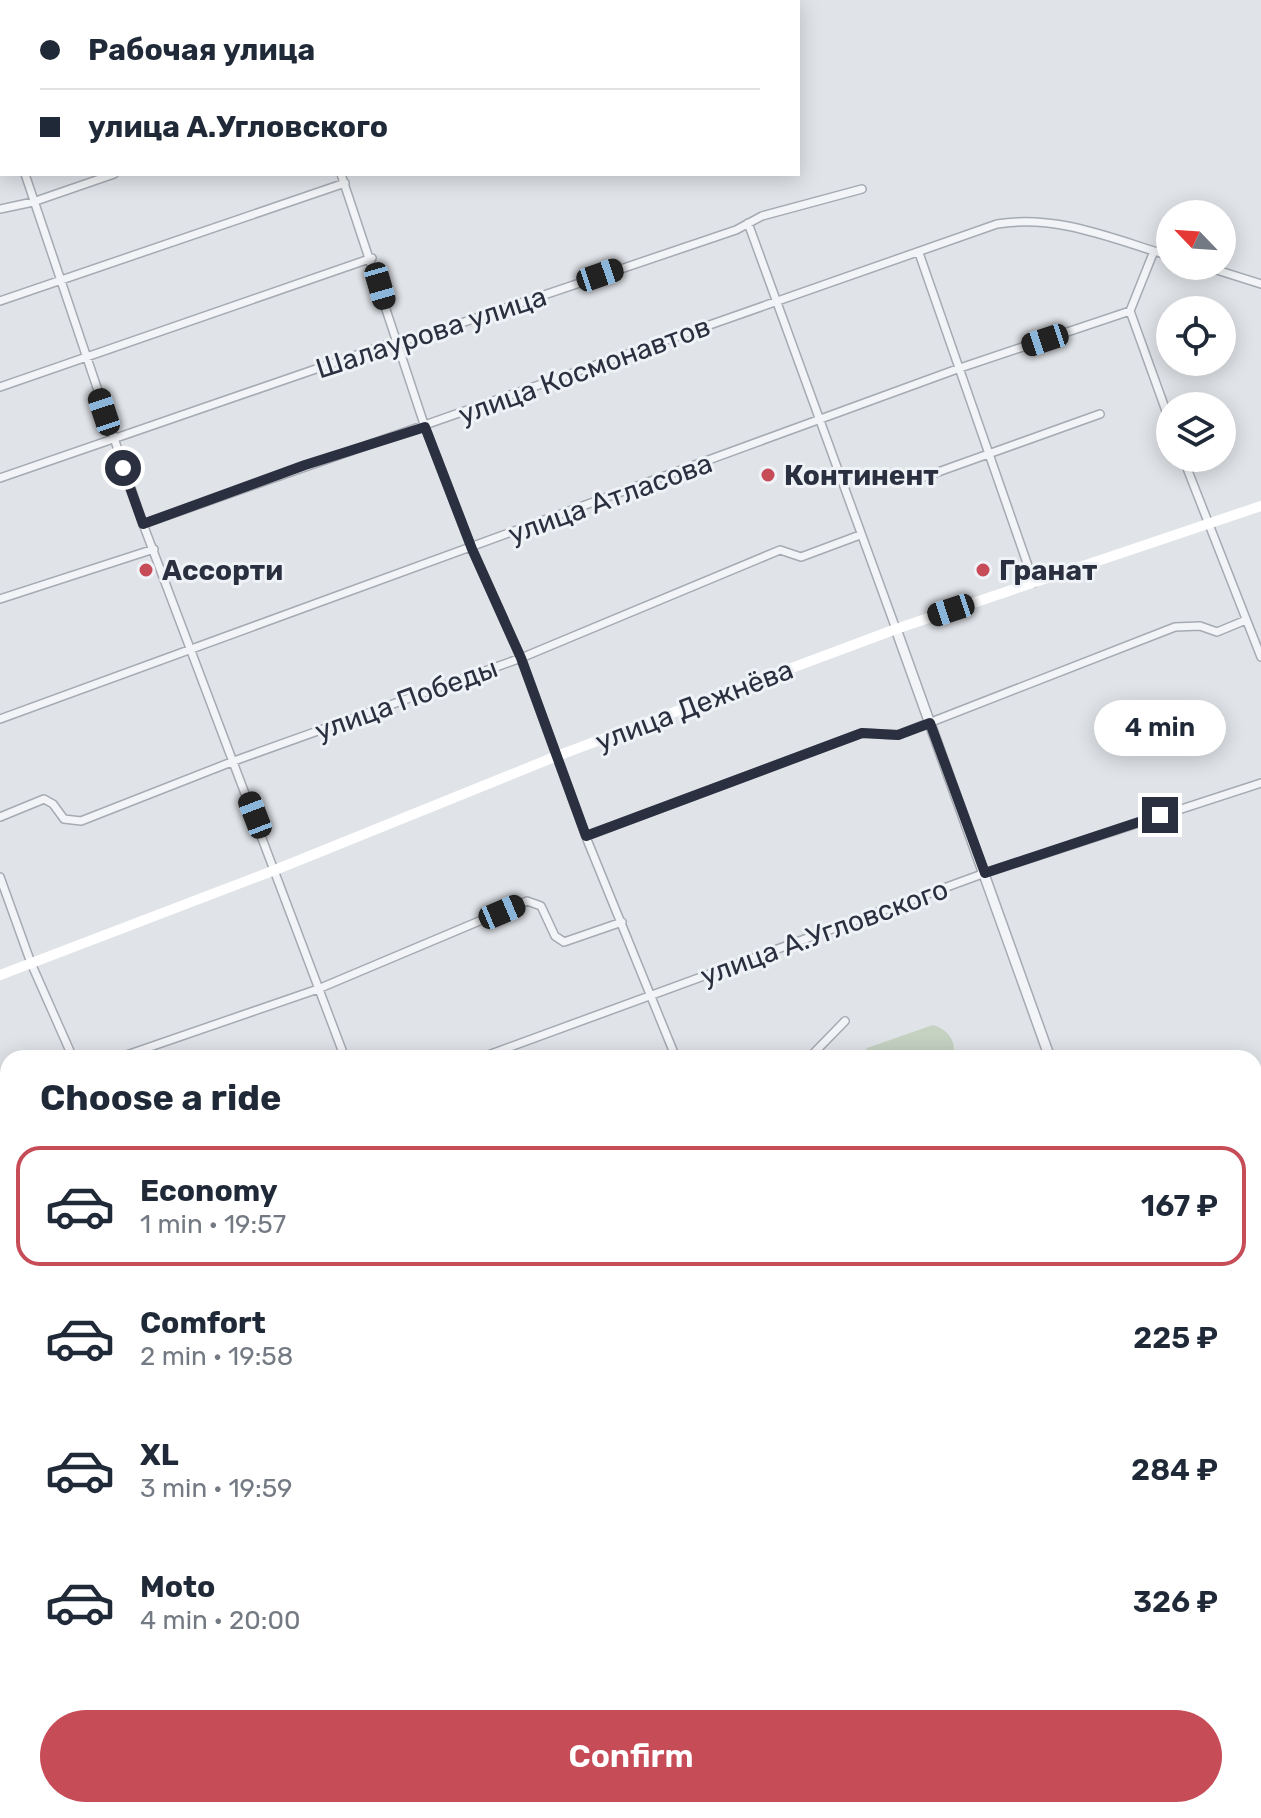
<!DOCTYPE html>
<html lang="en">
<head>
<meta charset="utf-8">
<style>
  :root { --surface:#fff; --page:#f2f2f3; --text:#1f2937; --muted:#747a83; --line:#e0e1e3; --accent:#c64c58 }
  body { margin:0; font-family:Rubik,sans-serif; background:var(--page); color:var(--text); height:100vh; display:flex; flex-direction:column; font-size:30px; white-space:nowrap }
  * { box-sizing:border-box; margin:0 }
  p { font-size:26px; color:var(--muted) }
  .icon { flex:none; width:44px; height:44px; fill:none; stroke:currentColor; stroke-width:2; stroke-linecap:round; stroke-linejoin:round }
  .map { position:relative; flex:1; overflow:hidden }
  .panel { position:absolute; left:0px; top:1050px; width:1262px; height:768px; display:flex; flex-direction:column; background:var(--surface); border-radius:24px 24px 0 0; box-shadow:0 4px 20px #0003 }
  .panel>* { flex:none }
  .guide { position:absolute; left:0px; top:0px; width:800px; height:176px; box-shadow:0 4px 20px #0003; display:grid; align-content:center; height:176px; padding:0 40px; background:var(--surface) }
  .needle { width:52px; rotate:295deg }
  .tools { position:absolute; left:1156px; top:200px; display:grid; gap:16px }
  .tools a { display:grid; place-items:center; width:80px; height:80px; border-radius:50%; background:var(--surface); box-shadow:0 4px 20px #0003; font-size:40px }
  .end { position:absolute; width:36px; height:36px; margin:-18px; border:10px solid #2a303f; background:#fff; box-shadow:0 0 0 4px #fff }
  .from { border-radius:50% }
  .bubble { position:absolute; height:56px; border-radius:28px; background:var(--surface); box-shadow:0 4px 20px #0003; font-size:26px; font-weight:600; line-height:56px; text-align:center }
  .car { position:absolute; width:24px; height:48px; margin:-24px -12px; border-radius:10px; box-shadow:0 0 6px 2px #0007; background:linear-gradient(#222 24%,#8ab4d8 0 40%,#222 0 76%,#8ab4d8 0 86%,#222 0) }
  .guide b { display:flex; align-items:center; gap:28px; height:76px; font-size:30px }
  .guide b+b { border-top:2px solid var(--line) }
  .guide i { width:20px; height:20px; background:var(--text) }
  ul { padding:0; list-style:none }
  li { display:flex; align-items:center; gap:24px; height:120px; margin:0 16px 12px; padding:0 24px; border:4px solid transparent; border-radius:24px }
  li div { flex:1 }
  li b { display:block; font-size:30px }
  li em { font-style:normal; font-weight:600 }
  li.active { border-color:var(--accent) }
  li>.icon { width:72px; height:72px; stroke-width:1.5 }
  h2 { padding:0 40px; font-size:36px; line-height:96px }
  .action { display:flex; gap:16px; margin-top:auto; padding:16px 40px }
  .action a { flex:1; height:92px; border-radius:48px; background:var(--accent); color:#fff; font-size:32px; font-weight:600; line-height:92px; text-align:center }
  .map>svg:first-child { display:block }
  .built { fill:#ced2da }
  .green { fill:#c5d2c2 }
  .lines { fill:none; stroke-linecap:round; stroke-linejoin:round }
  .minor-casing { stroke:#a6aab2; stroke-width:10 }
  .tertiary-casing { stroke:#a6aab2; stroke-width:12 }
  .minor { stroke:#f2f4f7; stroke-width:7 }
  .tertiary { stroke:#f2f4f7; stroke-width:9 }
  .secondary { stroke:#fff; stroke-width:10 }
  .route { stroke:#2a303f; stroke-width:10 }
  .poi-dot { fill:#c64c58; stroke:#eff2f6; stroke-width:3 }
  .labels { text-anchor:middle; stroke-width:6; stroke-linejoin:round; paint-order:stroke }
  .street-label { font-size:28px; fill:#2a303f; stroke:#eff2f6 }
  .poi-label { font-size:28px; font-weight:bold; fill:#2a303f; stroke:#eff2f6; text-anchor:start }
</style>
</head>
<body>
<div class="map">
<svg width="1261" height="1818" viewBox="0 0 1261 1818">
  <rect width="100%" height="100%" fill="#e0e3e8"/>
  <path class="built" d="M0 1455H8V1541H0Z"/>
  <path class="green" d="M933 1025C949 1030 957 1042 953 1058H860L867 1048Z
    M8 1644V1724L0 1701V1647Z"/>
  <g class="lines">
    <g class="minor-casing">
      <path id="minor" d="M279 0 280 2
        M0 95 2 100
        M25 174 143 524 345 1058
        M341 174 425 427 472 549 521 658 588 842 676 1058
        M0 209 33 202 114 174
        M748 223 896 629
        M1154 251 1130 311 1170 422
        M919 253 1034 583
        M1204 266 1261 284
        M0 301 345 183
        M0 387 372 258
        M1183 458 1261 657
        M0 478 397 341 420 337 736 230 762 216 862 189
        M913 481 1100 414
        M143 524 997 224C1057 214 1113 239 1170 256
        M0 599 154 549
        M0 719 960 368 1130 311
        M0 817 44 799 53 804 64 819 81 821 234 761 521 658 780 550 801 557 860 535
        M586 836 862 733 898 735 1175 627 1200 626 1217 632 1246 620
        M0 877 31 963 73 1058
        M118 1058 318 989 527 901 541 906 555 936 564 942 622 922
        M480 1058 985 873 1261 783
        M809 1058 845 1021
        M0 1244 8 1242
        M1254 1350 1261 1348
        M1254 1455 1261 1453
        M1254 1557 1261 1554
        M1254 1782 1261 1779
        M171 1810V1818
        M195 1810 198 1818
        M357 1810 360 1818
        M615 1810 618 1818
        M949 1810 953 1818
        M571 1818 591 1810
        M1158 1818 1179 1810"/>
    </g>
    <g class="tertiary-casing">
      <path id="tertiary" d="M896 629 1050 1058
        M1254 1613 1261 1632"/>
    </g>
    <use href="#minor" class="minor"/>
    <use href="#tertiary" class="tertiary"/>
    <path class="secondary" d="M0 975 275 870 557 756 896 629 1261 506
      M1254 1162 1261 1159
      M0 1639 8 1636"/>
  </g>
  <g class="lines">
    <path class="route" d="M123 468 143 524 305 465 425 427 472 549 521 658 586 836 862 733 898 735 930 723 985 873 1160 815"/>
  </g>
  <g class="poi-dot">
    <circle cx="768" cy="475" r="8"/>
    <circle cx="146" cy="570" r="8"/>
    <circle cx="983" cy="570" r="8"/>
  </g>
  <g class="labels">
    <g class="street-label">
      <text transform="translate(431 332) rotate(-18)" y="10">Шалаурова улица</text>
      <text transform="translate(584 370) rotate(-20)" y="10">улица Космонавтов</text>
      <text transform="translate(610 498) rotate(-20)" y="10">улица Атласова</text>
      <text transform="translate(406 699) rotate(-20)" y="10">улица Победы</text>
      <text transform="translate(694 705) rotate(-21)" y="10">улица Дежнёва</text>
      <text transform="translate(824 932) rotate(-20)" y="10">улица А.Угловского</text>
    </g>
    <g class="poi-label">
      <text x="784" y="485">Континент</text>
      <text x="162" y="580">Ассорти</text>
      <text x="999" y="580">Гранат</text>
    </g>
  </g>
</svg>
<div class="tools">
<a><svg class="needle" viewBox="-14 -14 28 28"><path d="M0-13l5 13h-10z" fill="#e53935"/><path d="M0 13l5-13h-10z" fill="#747a83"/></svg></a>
<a><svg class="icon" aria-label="locate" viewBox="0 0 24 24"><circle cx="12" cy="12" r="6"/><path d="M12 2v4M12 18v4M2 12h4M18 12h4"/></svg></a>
<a><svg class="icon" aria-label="layers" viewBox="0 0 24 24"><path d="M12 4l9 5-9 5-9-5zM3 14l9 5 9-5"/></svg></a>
</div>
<i class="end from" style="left:123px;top:468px"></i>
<i class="end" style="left:1160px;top:815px"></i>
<div class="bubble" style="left:1094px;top:700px;width:132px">4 min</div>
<i class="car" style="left:600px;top:275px;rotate:71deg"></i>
<i class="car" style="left:380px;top:286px;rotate:164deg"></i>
<i class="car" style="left:1045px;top:340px;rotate:252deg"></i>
<i class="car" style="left:104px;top:412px;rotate:342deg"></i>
<i class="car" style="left:951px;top:610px;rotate:252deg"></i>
<i class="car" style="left:255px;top:815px;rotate:339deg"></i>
<i class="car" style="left:502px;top:912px;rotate:67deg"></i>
<div class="guide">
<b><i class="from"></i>Рабочая улица</b>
<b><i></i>улица А.Угловского</b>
</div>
<section class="panel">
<h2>Choose a ride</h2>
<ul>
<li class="active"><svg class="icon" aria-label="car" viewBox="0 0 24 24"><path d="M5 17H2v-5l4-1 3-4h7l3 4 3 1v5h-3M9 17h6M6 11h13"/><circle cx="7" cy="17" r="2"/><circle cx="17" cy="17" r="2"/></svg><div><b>Economy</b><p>1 min · 19:57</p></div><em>167 ₽</em></li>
<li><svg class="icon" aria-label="car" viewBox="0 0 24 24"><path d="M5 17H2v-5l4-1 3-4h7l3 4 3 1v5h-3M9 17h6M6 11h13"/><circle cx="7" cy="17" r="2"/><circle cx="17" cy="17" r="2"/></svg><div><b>Comfort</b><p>2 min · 19:58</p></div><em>225 ₽</em></li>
<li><svg class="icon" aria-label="car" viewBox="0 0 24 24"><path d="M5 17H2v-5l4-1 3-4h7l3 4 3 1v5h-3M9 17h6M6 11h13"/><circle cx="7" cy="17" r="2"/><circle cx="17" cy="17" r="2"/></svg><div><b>XL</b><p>3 min · 19:59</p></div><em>284 ₽</em></li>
<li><svg class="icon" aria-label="car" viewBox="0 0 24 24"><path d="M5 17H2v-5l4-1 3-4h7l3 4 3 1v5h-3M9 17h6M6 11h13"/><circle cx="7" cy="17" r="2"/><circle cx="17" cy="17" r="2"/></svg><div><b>Moto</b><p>4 min · 20:00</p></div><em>326 ₽</em></li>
</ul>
<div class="action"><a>Confirm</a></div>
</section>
</div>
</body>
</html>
